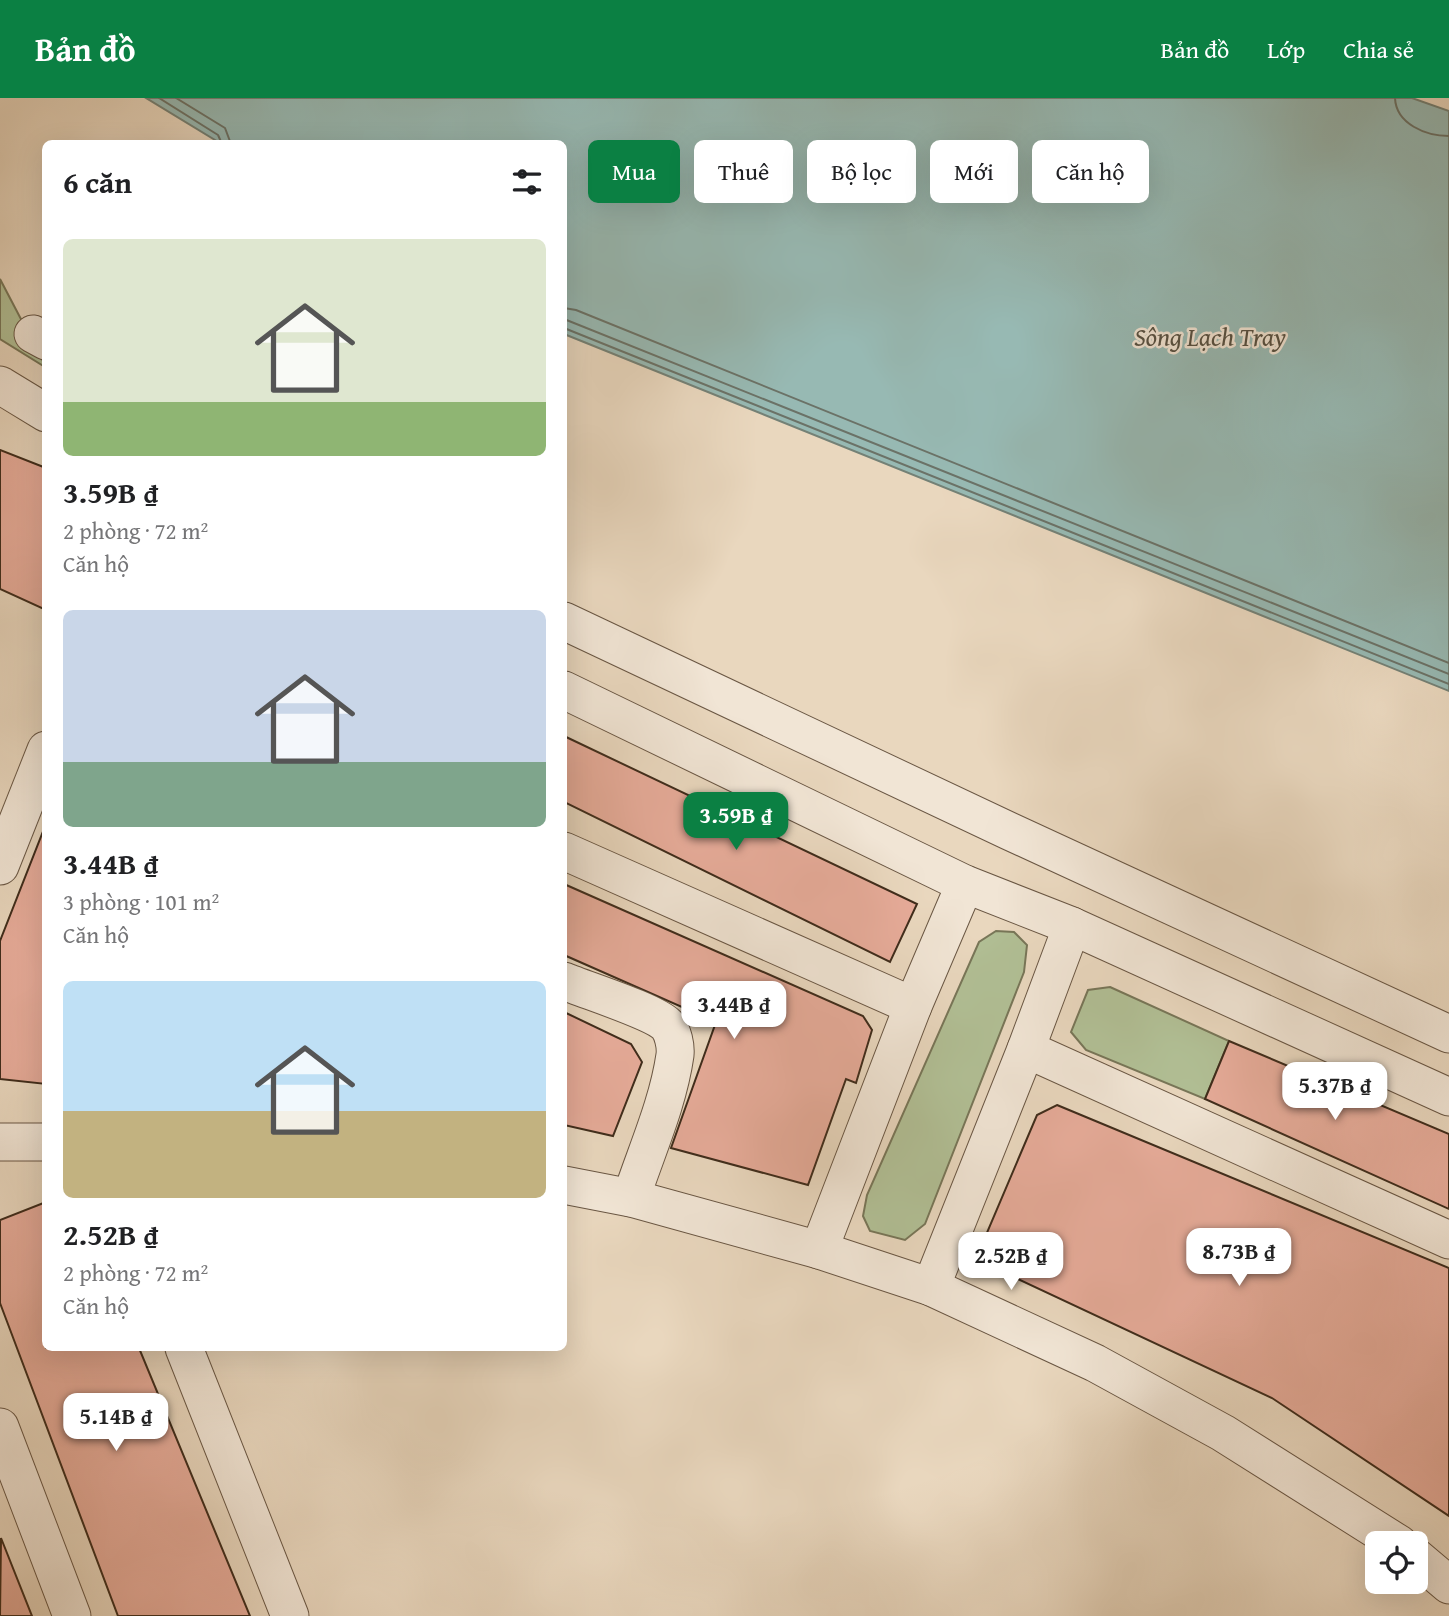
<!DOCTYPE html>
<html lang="vi">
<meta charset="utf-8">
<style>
:root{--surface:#fff;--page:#f6f6f6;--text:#202124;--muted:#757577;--accent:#0b8043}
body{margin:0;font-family:"Gentium Book Plus",serif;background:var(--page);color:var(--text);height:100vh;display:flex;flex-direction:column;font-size:26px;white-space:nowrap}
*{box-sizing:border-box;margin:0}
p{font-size:23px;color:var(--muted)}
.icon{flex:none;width:38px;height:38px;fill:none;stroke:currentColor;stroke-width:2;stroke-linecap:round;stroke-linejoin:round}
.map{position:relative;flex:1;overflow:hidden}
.sheet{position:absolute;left:42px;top:42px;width:525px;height:1211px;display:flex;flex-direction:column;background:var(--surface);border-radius:10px;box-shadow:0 7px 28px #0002}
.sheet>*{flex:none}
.banner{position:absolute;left:588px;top:42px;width:665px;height:63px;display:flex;gap:14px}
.controls{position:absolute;left:1365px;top:1433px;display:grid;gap:14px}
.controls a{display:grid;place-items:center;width:63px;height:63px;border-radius:10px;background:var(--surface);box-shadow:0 7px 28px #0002;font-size:35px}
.price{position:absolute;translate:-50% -60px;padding:0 16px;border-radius:14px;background:#fff;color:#222;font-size:23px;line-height:46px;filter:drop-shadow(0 2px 4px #0008)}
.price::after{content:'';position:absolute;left:50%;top:42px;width:21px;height:16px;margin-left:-10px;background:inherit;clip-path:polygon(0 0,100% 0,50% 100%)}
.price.selected{background:var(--accent);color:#fff}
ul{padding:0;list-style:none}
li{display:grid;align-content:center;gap:14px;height:371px;padding:0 21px}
li span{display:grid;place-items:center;height:217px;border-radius:10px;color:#555}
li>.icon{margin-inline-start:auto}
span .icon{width:126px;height:126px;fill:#fffc;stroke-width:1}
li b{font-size:30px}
h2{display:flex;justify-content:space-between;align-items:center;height:84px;padding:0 21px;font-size:30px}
.chip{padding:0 24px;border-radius:10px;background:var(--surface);box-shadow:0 7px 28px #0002;font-size:24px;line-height:63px}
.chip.selected{background:var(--accent);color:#fff}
header{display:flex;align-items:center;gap:42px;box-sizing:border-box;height:98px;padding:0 35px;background:var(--accent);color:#fff}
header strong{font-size:33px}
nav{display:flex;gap:38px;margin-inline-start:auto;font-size:24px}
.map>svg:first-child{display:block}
</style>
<header>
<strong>Bản đồ</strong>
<nav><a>Bản đồ</a><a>Lớp</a><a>Chia sẻ</a></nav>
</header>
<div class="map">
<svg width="1449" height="1518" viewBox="0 0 1449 1518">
<rect width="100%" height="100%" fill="#e9d7be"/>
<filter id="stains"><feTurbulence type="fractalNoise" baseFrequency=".00286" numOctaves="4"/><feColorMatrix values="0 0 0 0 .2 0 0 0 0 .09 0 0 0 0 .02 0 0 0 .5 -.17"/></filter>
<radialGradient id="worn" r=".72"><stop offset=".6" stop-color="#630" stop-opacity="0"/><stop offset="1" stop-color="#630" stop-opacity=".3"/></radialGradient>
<g fill="#b1bf95" stroke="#787658" stroke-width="2">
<polygon points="0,181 45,267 45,269 0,241"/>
<polygon points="996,833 1014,834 1027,847 1024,874 925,1126 905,1142 870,1133 863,1118 867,1097 979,844"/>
<polygon points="1110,889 1229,943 1205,1001 1086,952 1071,934 1088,892"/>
</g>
<polygon fill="#97b9b3" stroke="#748176" stroke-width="2" points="146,0 1412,0 1449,13 1449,593 564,236 564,46 220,45"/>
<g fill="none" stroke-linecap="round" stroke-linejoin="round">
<g stroke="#6b7267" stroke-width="2">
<polyline points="159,0 218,37 222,46"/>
<polyline points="176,0 225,30 231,46"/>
<path d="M1395,0c1,26 31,38 54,38"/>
<polyline points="564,210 576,212 1449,565"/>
<polyline points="564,221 1449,576"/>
<polyline points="564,230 1449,586"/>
</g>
</g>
<g fill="#e6ab99" stroke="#3f2c1b" stroke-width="2">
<polygon points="0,352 46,370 46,512 0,491"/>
<polygon points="564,638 917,806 890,864 564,704"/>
<polygon points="44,731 46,732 46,986 0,981 0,843"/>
<polygon points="564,786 863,918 872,932 856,985 846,981 808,1087 671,1050 716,924 564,857"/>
<polygon points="564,914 631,946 642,964 613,1038 564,1027"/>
<polygon points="1229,943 1449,1036 1449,1111 1205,1001"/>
<polygon points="1057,1007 1449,1170 1449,1418 1272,1300 990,1168 983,1144 1037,1017"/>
<polygon points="46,1104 46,1250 139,1250 250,1518 118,1518 0,1205 0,1122"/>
<polygon points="1,1440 32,1518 0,1518"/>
</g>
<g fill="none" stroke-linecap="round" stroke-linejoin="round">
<g stroke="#6a5744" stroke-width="39">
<g id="minor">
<polyline points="33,236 46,243"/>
<polyline points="0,287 46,315"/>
<polyline points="564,523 1009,733 1449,936"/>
<polyline points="564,592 965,786 1072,828 1449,999"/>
<polyline points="564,753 913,908"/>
<polyline points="0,768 46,652"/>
<path d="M564,883c21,9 89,30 103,44 6,7 9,21 8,30 -7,49 -29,97 -44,143"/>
<polyline points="1026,951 1449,1142"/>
<polyline points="0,1044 46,1044"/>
<polyline points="564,1087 631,1100 819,1152 931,1189 1095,1265 1223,1335 1399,1446"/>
<polyline points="819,1152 913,908 965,786"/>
<polyline points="931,1189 1026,951 1072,828"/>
<polyline points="184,1250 290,1518"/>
<polyline points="0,1329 72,1518"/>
<polyline points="1416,1459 1449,1487"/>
</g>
</g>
<use href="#minor" stroke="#f1e5d5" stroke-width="37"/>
</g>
<g text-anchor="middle" stroke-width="5" stroke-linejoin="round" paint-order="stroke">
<g font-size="26" font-style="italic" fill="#554f41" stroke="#f1e5d5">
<text x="1210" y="248">Sông Lạch Tray</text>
</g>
</g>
<rect width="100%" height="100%" filter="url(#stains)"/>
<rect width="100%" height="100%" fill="url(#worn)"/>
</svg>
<div class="controls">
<a><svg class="icon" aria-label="locate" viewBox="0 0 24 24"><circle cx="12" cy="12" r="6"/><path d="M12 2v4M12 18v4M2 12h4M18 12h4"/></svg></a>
</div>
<b class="price selected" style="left:736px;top:754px">3.59B ₫</b>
<b class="price" style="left:734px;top:943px">3.44B ₫</b>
<b class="price" style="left:1335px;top:1024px">5.37B ₫</b>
<b class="price" style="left:1239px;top:1190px">8.73B ₫</b>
<b class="price" style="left:1011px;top:1194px">2.52B ₫</b>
<b class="price" style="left:116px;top:1355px">5.14B ₫</b>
<div class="banner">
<a class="chip selected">Mua</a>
<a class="chip">Thuê</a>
<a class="chip">Bộ lọc</a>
<a class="chip">Mới</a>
<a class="chip">Căn hộ</a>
</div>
<section class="sheet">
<h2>6 căn<svg class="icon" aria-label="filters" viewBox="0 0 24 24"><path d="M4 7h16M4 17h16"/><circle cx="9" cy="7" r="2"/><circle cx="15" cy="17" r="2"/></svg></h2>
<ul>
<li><span style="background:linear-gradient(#dfe7d0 75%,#8fb573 0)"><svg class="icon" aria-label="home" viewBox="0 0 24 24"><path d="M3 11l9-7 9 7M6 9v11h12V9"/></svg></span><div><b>3.59B ₫</b><p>2 phòng · 72 m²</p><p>Căn hộ</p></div></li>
<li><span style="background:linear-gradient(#c9d6e8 70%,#7fa58c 0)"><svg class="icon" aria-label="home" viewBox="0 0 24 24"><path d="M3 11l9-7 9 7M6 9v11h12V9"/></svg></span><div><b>3.44B ₫</b><p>3 phòng · 101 m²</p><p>Căn hộ</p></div></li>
<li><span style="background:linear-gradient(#bfe0f5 60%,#c2b280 0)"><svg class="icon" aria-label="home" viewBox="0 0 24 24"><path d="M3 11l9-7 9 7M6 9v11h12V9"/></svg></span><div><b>2.52B ₫</b><p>2 phòng · 72 m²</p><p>Căn hộ</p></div></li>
</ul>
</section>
</div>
